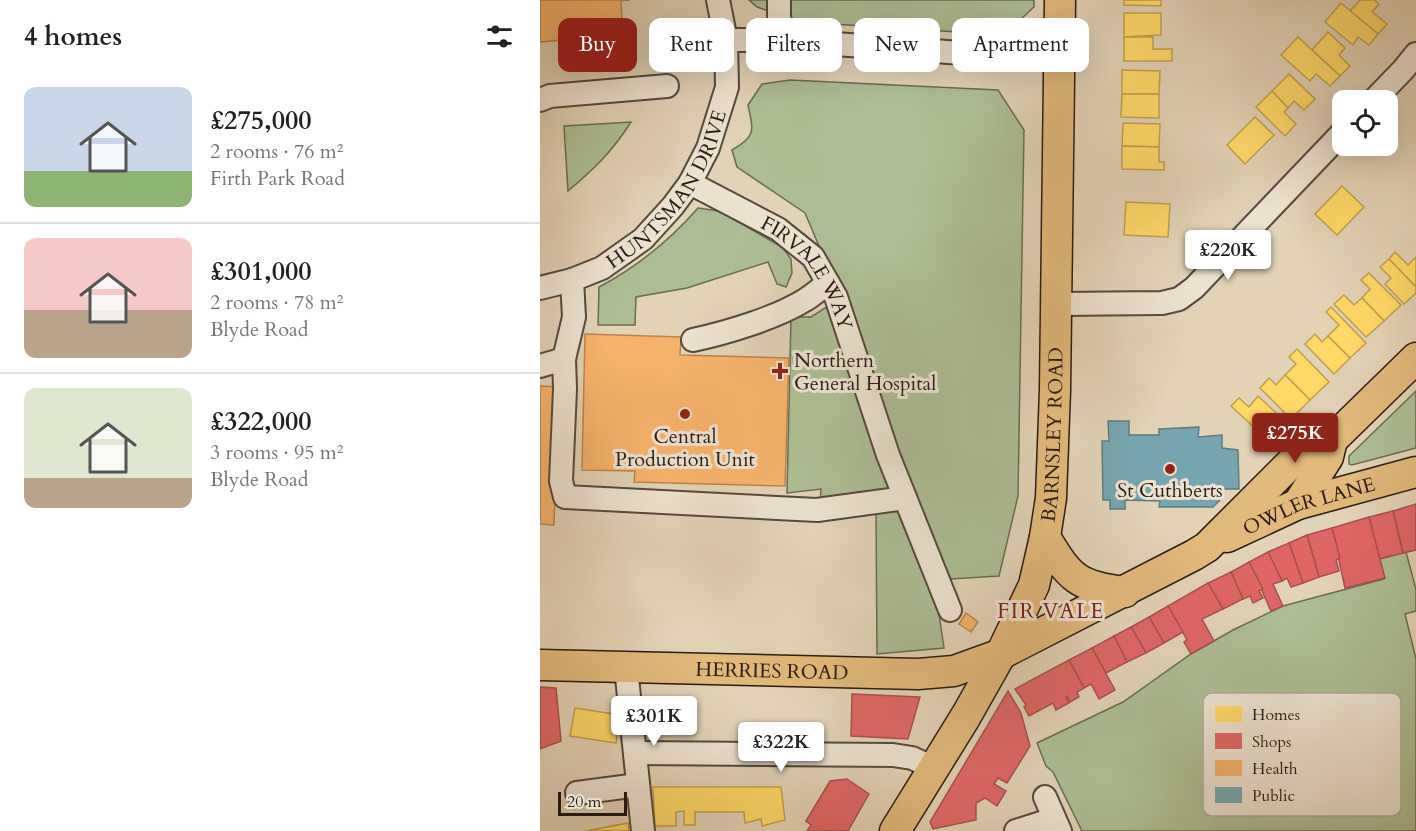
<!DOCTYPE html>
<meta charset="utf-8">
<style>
:root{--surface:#fff;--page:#f6f6f6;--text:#202124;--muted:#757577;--line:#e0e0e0;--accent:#8f2418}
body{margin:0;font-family:Cardo,serif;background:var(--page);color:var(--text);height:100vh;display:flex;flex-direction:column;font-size:22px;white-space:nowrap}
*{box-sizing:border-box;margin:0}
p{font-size:20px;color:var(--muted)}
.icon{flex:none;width:33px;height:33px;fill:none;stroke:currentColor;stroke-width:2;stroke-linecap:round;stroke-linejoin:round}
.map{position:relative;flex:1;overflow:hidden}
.drawer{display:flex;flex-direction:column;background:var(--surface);width:540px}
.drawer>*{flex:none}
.top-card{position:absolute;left:18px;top:18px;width:570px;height:54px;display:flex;gap:12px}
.tools{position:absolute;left:792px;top:90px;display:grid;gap:12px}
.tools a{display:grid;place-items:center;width:66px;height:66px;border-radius:12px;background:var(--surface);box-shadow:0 6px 24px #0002;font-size:30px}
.scale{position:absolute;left:18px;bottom:15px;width:69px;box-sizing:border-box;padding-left:6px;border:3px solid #281c13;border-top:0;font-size:16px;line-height:21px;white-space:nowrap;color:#281c13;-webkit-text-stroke:4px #ece2d0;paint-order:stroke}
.price{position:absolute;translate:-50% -51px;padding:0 14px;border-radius:6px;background:#fff;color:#222;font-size:20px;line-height:39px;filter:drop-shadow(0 2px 3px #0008)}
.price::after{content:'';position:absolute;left:50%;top:36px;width:18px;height:14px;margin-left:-9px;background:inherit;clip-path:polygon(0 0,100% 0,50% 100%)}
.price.on{background:var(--accent);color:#fff}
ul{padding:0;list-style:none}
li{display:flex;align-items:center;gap:18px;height:150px;padding:0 24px}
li+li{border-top:2px solid var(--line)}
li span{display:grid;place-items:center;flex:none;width:168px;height:120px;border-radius:12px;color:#555}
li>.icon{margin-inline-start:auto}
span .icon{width:72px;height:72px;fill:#fffc;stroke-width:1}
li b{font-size:26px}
h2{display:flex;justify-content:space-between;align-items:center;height:72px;padding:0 24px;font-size:26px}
.tag{padding:0 21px;border-radius:12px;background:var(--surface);box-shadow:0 6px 24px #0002;font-size:21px;line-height:54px}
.tag.on{background:var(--accent);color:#fff}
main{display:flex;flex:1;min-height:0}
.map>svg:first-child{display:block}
</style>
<main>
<section class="drawer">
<h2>4 homes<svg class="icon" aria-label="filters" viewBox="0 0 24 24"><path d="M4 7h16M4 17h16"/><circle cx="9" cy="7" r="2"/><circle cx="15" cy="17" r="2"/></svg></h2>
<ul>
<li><span style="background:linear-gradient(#c9d6e8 70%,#8fb573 0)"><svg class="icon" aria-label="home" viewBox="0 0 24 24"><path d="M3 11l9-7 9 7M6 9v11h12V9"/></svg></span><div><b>£275,000</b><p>2 rooms · 76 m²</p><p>Firth Park Road</p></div></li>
<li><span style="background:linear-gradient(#f6c9c9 60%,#b9a48a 0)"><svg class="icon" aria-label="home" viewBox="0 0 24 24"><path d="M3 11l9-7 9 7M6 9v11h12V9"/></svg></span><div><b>£301,000</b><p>2 rooms · 78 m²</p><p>Blyde Road</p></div></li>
<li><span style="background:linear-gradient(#dfe7d0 75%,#b9a48a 0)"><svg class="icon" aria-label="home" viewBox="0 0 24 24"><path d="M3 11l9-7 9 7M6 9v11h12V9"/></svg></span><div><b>£322,000</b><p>3 rooms · 95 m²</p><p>Blyde Road</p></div></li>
</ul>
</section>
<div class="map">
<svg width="876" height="831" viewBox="0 0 876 831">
<rect width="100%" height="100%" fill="#e2d2b6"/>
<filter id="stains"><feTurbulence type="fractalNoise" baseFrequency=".00333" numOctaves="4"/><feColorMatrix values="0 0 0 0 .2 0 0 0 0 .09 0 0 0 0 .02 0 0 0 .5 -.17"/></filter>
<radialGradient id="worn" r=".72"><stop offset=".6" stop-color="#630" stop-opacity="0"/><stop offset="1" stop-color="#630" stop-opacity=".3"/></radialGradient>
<g fill="#adbd93" stroke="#6a6c53" stroke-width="1.5">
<polygon points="209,0 494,0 494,7 464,35 261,22 217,7"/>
<path d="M250,80l208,10 26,40 -6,366 -19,80 -65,4 10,68 -67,6 -1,-141 -56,-4 1,-20 -34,4 4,-176h20l30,-19 -36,-85 -68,-46 -5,-17c25,-14 21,-20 16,-45l14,-21z"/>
<path d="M91,122c-19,30 -37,47 -63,69l-4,-65z"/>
<path d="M158,208l21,3 63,36 9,12 1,14 -6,14 -9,-3 -9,-22 -81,26 -51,9 -1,28h-37l1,-38c38,-20 71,-47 99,-79z"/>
<polygon points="876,391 876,448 812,465 809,464 809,456"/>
<polygon points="866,552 876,589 876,611 865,614 876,659 876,831 542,831 513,772 506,766 497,743 583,702 651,654 693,630 743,606 844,579 839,559"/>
</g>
<g fill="#ffd966" stroke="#bea04d" stroke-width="1.5">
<polygon points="584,0 621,0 621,6 584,5"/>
<polygon points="820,0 834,0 839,4 832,12 847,24 838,34 810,11"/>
<polygon points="801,3 838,34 829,45 818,37 813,45 785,22"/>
<polygon points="584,13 621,13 621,35 584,37"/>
<polygon points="788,32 805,48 799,55 810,66 800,76 772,50"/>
<polygon points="584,37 613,37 613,49 632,49 632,61 584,61"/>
<polygon points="758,37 800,76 790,86 776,74 770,81 741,55"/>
<polygon points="582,70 620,71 619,94 582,94"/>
<polygon points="749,74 775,99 764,110 754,101 748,108 732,91"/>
<polygon points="732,91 748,108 744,112 756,124 745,136 716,107"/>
<polygon points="582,94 619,94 619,118 581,117"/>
<polygon points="715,117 734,135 705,164 687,145"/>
<polygon points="583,123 620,124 619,147 582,146"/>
<polygon points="582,146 619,147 619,162 624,162 624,170 582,169"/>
<polygon points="802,186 824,207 797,235 775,214"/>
<polygon points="586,202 630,204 628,237 584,235"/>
<polygon points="855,252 868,265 876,257 876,287 849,259"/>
<polygon points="849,259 876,287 876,293 864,304 845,284 851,278 840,267"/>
<polygon points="829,273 861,305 844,321 822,298 830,289 821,280"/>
<polygon points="804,295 814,305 822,298 844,321 826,337 794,304"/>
<polygon points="791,307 826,343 810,358 788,336 799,325 786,312"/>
<polygon points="775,334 782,342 788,336 810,358 794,374 765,344"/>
<polygon points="757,349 789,382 770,400 745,375 756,364 749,357"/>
<polygon points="745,375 770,400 751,419 720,388 729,378 736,385"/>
<polygon points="718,396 748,424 731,443 691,406 699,398 709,407"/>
<polygon points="35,708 80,715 76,743 30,736"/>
<polygon points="113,787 241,787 245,820 222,826 221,819 205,823 204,812 155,812 155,825 144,825 144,811 136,812 136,826 115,826"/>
<polygon points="88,823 89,831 46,831"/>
</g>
<g fill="#e06666" stroke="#a9504d" stroke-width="1.5">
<polygon points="876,504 876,550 863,553 853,511"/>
<polygon points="853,511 863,553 839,559 829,517"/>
<polygon points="829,517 845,578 805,588 792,528"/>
<polygon points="792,528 800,558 796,560 799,571 779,577 767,535"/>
<polygon points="767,535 779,577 763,583 749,543"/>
<polygon points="749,543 763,583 751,587 747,578 742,581 728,552"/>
<polygon points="728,552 742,581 733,584 743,606 731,611 709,562"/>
<polygon points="709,562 723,589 719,591 723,598 713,603 710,596 703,599 691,572"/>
<polygon points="691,572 703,599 683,609 668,583"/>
<polygon points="668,583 683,609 662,619 674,641 651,654 644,642 647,640 628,606"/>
<polygon points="628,606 643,632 624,643 609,617"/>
<polygon points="609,617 624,643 606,653 591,627"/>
<polygon points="591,627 606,653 587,662 574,636"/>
<polygon points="574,636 587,662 566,673 552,648"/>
<polygon points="552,648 575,690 559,699 551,684 544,688 529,660"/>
<polygon points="529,660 544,688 537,692 539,697 530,702 527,696 526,697 529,703 516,710 513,703 489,716 484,707 486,705 475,689"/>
<polygon points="0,687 16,688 21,741 0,749"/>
<polygon points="468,691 481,713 490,746 467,783 458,778 454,784 466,791 457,806 445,798 436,803 436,820 393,829 390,822"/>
<polygon points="312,694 380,697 368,739 311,736"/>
<polygon points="307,779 329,794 308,831 267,831 271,825 266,821 290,781"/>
</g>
<g fill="#f6b26b" stroke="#b88551" stroke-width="1.5">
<polygon points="0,0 90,0 81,1 82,20 61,34 45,38 0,42"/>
<polygon points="45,334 141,337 140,355 249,358 245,486 94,482 95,471 42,470"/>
<polygon points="0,386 19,387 14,525 0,524"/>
<polygon points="426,613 438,622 431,632 419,624"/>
</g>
<polygon fill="#76a5af" stroke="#5f7c80" stroke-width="1.5" points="568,421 589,421 589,435 619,435 619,429 659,427 658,437 682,435 682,448 698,450 699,489 680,489 680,500 673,507 619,507 620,501 585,500 585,509 570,509 570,500 563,500 562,441 569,441"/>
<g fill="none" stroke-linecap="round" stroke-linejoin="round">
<g stroke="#564a3c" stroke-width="26">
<g id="minor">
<polyline points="178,0 186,40 239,40 520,60"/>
<polyline points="239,0 239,17 245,41"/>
<polyline points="0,100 10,96 127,86"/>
<polyline points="834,100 863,70 876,54"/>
<path id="s1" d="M150,183l88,46 35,28 23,40 52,158 62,155"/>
<polyline points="32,280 34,317 24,359 25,389 21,481 25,497 277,510 365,498"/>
<path id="s2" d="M0,288l32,-8 30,-12 41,-29 30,-33 17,-23 18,-35 19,-61 -1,-47"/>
<polyline points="518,304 622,303 639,299 654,288 802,133"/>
<path d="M153,340c33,-7 83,-22 112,-40 8,-5 15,-11 23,-17"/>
<polyline points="0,366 24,359"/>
<polyline points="86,668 103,831"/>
<polyline points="95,753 353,755 372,758 394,768"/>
<polyline points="37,793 98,785"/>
<polyline points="505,797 520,831"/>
<polyline points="476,831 514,819"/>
</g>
</g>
<g stroke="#281c13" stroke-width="33">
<g id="major">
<polyline points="758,504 788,457 792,440"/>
<path d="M505,537c24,40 32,50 80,55"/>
<path id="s3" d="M687,537l71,-33 118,-32"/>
<path id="s4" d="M0,665l378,9 36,-3 47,-17 193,-99 13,-8 103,-103 22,-4 84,-82"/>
<path id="s5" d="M355,831l71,-115 35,-62 33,-69 11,-48 6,-39 4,-108 5,-390"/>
</g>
</g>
<use href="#minor" stroke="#ece2d0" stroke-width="22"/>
<use href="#major" stroke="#e1b97b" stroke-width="30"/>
</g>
<g fill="#8f2418" stroke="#ece2d0" stroke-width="2">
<path d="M237 362h6v6h6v6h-6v6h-6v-6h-6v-6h6z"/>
<circle cx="145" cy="414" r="6"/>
<circle cx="630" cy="469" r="6"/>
</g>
<g text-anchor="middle" stroke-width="6" stroke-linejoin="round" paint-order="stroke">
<g font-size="20" fill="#281c13" stroke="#ece2d0">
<text dy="7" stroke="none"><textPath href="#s2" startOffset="170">HUNTSMAN DRIVE</textPath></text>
<text dy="7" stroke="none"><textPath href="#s1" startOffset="153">FIRVALE WAY</textPath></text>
<text dy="7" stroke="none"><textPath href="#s5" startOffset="435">BARNSLEY ROAD</textPath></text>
<text dy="7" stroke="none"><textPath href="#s3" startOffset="88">OWLER LANE</textPath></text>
<text dy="7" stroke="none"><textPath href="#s4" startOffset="232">HERRIES ROAD</textPath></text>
</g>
<g font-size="20" fill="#281c13" stroke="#ece2d0">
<text x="254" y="367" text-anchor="start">Northern<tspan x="254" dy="23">General Hospital</tspan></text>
<text x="145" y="443">Central<tspan x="145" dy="23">Production Unit</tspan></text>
<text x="630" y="497">St Cuthberts</text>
</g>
<g font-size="21" letter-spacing="1.5" fill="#7a1f14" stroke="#ece2d0">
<text x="511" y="618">FIR VALE</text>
</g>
</g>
<rect x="663" y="693" width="198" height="123" rx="9" fill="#ece2d0" stroke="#b1a797" stroke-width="1.5"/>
<rect x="675" y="706" width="27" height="16" fill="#ffd966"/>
<rect x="675" y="733" width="27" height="16" fill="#e06666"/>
<rect x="675" y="760" width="27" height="16" fill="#f6b26b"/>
<rect x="675" y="787" width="27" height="16" fill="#76a5af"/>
<g font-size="16" fill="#281c13">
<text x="712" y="720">Homes</text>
<text x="712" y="747">Shops</text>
<text x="712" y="774">Health</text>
<text x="712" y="801">Public</text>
</g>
<rect width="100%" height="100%" filter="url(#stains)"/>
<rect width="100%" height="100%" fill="url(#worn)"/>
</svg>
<div class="tools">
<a><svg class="icon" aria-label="locate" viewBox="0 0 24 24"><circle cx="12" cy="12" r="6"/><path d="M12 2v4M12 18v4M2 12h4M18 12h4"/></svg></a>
</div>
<div class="scale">20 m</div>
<b class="price" style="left:688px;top:281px">£220K</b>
<b class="price on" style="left:755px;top:464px">£275K</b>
<b class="price" style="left:114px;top:747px">£301K</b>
<b class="price" style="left:241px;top:773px">£322K</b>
<div class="top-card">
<a class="tag on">Buy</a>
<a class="tag">Rent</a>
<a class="tag">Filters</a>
<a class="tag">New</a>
<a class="tag">Apartment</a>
</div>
</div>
</main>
